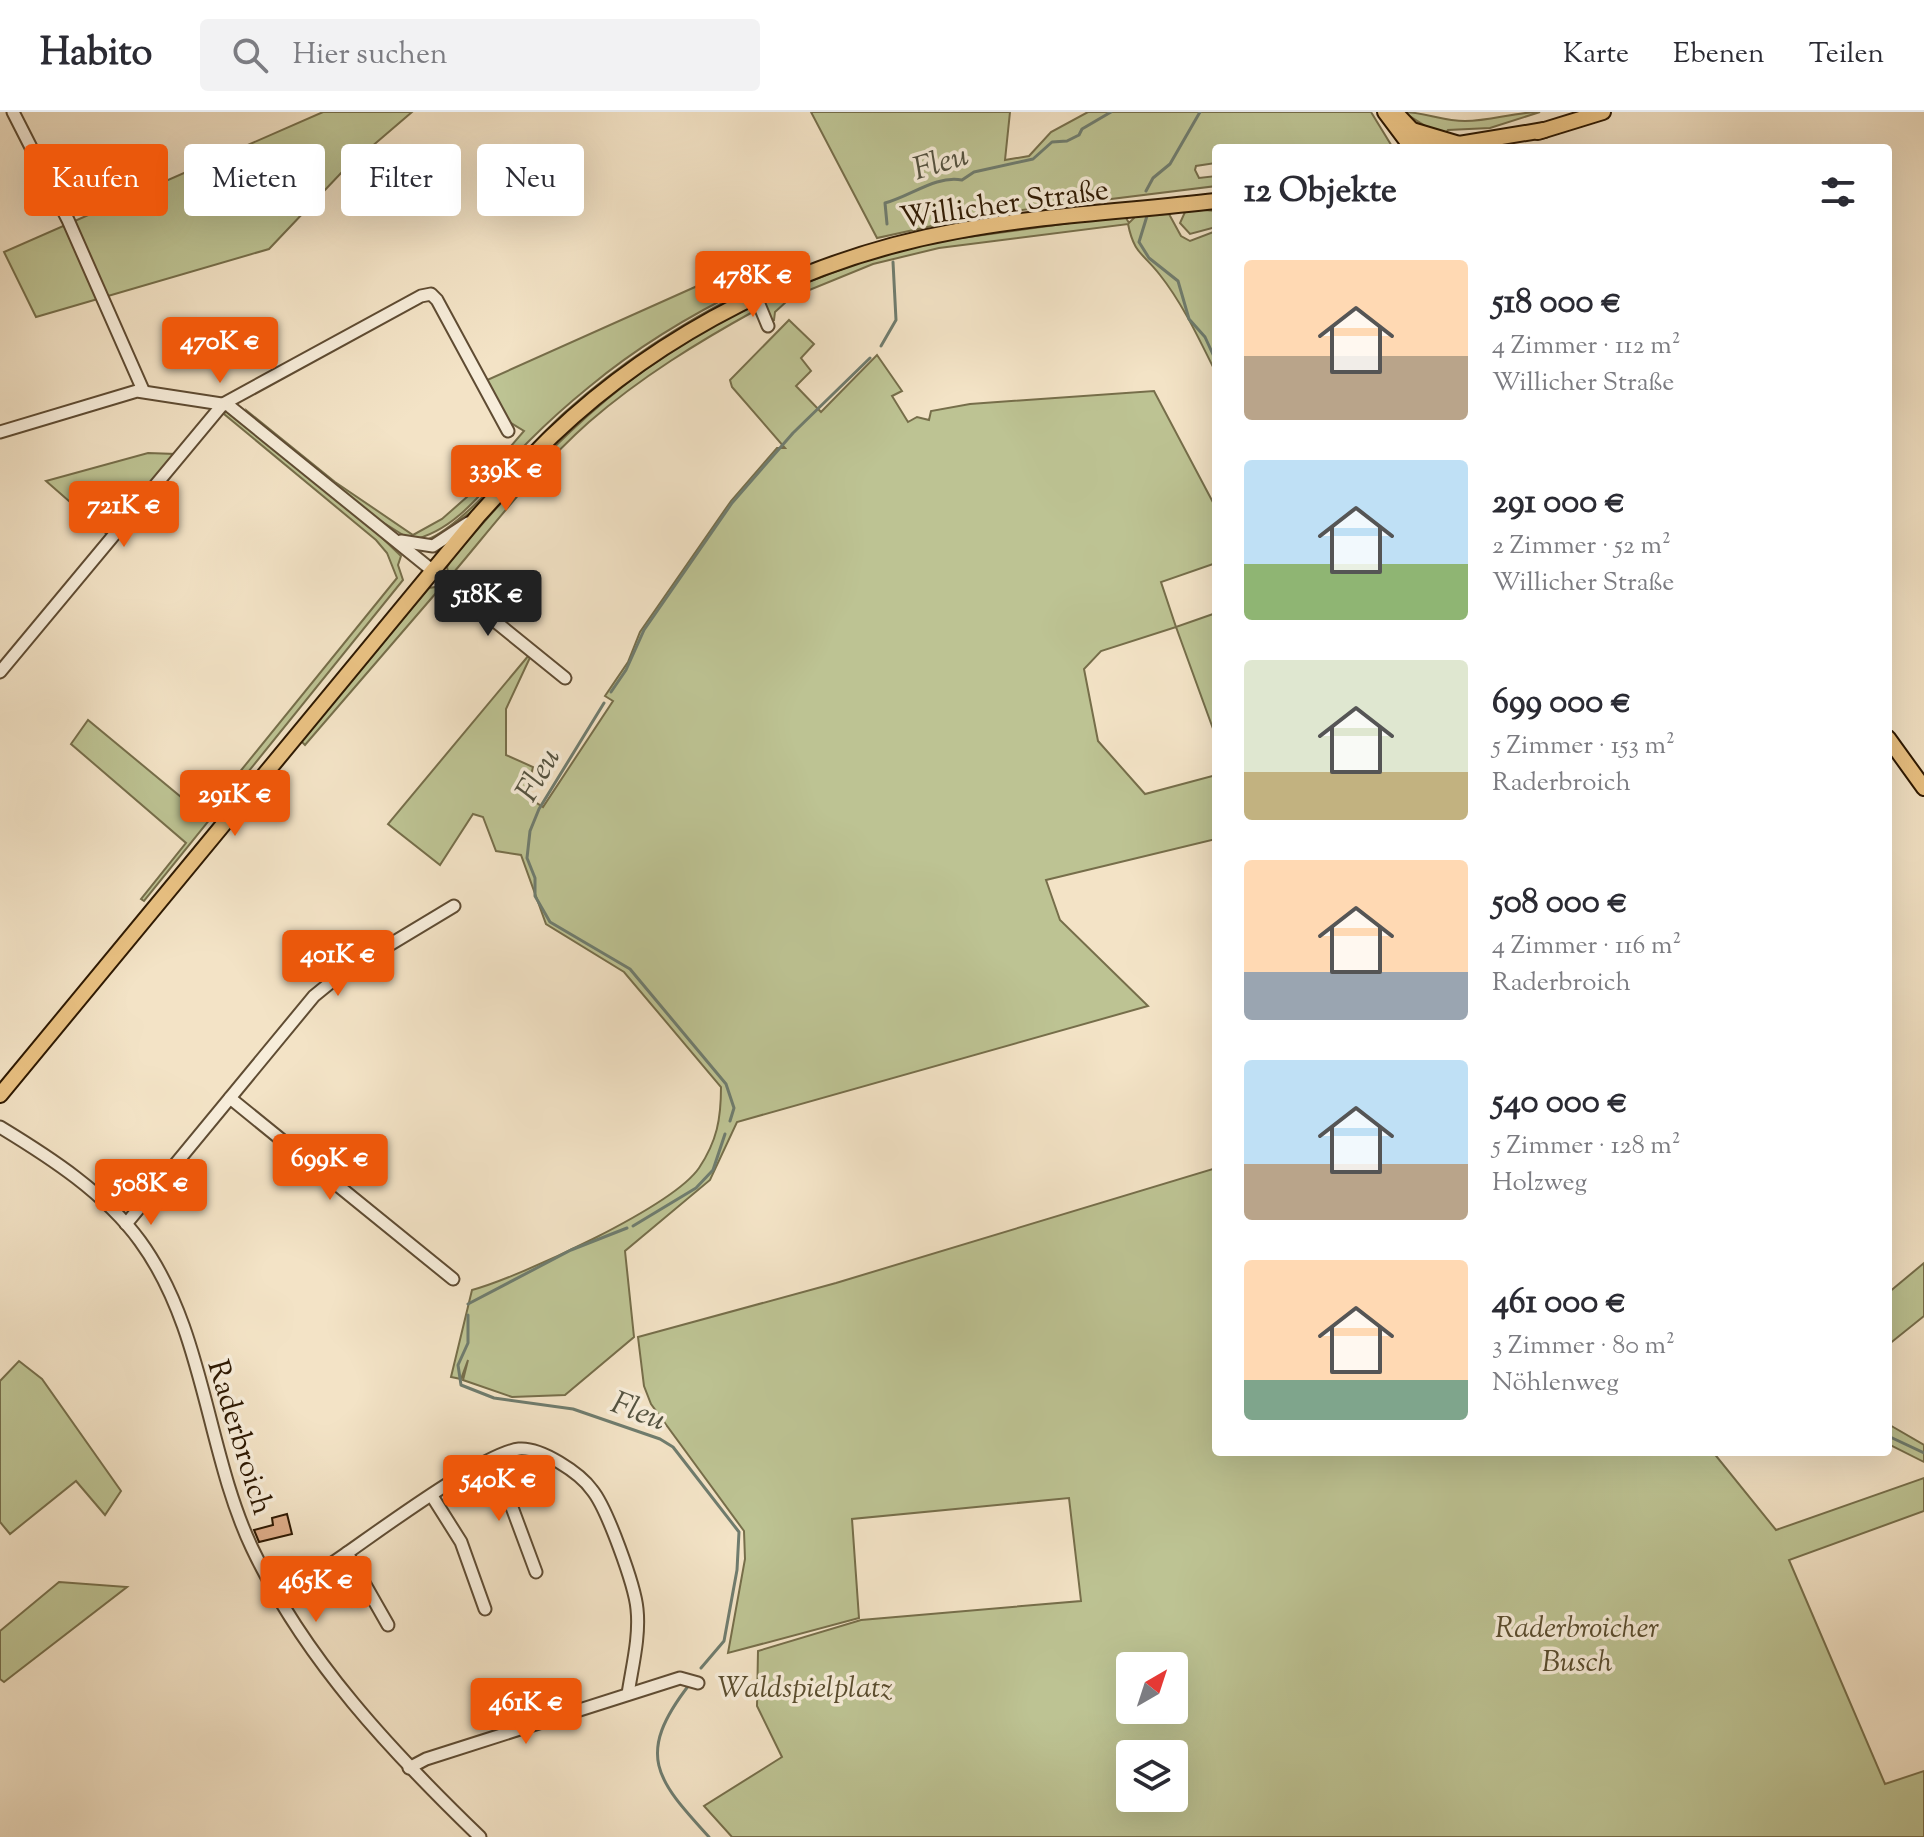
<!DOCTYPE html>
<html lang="de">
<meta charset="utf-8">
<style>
:root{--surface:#fff;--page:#f2f2f3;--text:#2b2b33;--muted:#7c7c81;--line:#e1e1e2;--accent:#ea580c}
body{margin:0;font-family:"Sorts Mill Goudy",serif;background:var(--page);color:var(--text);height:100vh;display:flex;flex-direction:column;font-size:30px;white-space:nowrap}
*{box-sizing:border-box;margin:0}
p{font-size:26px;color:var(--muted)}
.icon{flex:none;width:44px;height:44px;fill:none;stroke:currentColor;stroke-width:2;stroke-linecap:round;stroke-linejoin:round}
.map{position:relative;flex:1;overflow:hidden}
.side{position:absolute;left:1212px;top:32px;width:680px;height:1312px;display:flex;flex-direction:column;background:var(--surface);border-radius:8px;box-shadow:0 8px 32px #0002}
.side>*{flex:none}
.hud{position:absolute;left:24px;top:32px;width:760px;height:72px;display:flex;gap:16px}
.needle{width:52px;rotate:39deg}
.fabs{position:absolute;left:1116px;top:1540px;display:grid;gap:16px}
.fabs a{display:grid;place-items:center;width:72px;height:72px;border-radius:8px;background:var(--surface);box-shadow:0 8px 32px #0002;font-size:40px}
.price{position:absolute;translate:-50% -68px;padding:0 18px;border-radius:8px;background:var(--accent);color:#fff;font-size:26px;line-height:52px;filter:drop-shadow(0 2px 4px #0008)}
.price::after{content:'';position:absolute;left:50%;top:48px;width:24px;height:18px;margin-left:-12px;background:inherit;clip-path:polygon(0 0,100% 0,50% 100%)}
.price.selected{background:#222;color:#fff}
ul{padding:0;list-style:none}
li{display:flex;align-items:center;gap:24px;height:200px;padding:0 32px}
li span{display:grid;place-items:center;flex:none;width:224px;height:160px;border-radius:8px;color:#555}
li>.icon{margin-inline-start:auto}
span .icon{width:96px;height:96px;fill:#fffc;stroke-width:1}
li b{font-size:34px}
h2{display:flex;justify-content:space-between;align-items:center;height:96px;padding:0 32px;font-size:34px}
.chip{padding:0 28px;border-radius:8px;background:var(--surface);box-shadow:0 8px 32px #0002;font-size:28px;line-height:72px}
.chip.selected{background:var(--accent);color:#fff}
header{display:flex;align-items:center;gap:48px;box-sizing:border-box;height:112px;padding:0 40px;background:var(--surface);border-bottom:2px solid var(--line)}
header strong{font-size:38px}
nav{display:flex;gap:44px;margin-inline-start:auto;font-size:28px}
.search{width:560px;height:72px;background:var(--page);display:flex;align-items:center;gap:20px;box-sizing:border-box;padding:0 28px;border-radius:8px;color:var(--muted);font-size:30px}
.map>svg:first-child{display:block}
</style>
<header>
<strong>Habito</strong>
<div class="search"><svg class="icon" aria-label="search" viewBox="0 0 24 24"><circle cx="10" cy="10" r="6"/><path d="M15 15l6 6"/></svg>Hier suchen</div>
<nav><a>Karte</a><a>Ebenen</a><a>Teilen</a></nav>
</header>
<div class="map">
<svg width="1924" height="1725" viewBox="0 0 1924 1725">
<rect width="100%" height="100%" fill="#f3e3c6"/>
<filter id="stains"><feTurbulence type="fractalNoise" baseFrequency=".0025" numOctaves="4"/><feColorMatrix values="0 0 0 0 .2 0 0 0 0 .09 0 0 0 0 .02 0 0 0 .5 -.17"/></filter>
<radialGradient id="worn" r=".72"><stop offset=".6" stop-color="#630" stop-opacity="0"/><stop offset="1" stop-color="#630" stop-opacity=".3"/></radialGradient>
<g fill="#bdc393" stroke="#766e4a" stroke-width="2" fill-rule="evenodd">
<polygon points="323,0 412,0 342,60 269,137 36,205 4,140"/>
<polygon points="811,0 1010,0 1005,48 1029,44 1051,20 1088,0 1371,0 1393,36 1216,36 1216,51 1196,54 1195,58 1199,66 1216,64 1216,74 982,103 877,126"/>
<path d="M1403,0c21,0 40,9 62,9 26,0 49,-9 75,-9l-50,16 -42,2 -5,7z"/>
<polygon points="1192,97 1216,99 1216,115 1190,122 1180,111 1185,100"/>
<path d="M1169,102l12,22 9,5 26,-10v142c-16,-32 -33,-69 -56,-98 -17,-22 -26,-21 -32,-51l-189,24 -66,16 -66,27h-9l-23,21 -1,8h-4l-7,-18 2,-4 112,-42 62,-15 167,-23h20l3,5 7,-7z"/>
<path d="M742,154l6,21c-56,27 -111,60 -159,100 -21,17 -41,35 -59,53 -35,34 -69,91 -119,100l-35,-22 -128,-104 -1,-3 88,71 78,53 29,-16 26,-23 56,-65 -18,-11 -21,-39z"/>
<path d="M746,179l-209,151 -66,70 -39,30 -6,-2c38,-13 103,-96 138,-127 55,-49 117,-90 182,-122z"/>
<path d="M753,194l5,3c-60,33 -117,68 -169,113 -52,46 -95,103 -140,156l-2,-11 4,-7c91,-106 173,-194 302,-254z"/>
<path d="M789,208l25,24 -13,14 10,13 -15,15 25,26 56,-57 25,36 -10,5 16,26 9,-5 12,3 2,-9 39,-7 184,-13 62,117v55l-55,19 15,45 40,-14v124l-40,-110 -75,24 -17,18 14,72 47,53 71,-19v64l-170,41 14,40 88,86 -411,116 -27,58 -85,71 9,86 -69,58 -53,2 -49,-17 5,-20 -7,19 -10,-2 21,-87c48,-13 200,-83 227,-122 18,-27 22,-49 22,-81l-97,-115 -78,-48 -25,-69 -25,-4 -13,-34 -10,-3 -33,51 -52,-41 146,-175 -28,60v46l27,12 -7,29 17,11 70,-106 -8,-5 23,-34 12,-30 91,-131 46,-53h8l-53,-61 -2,-7z"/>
<polygon points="226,299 374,418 401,444 398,453 403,468 144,789 141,787 186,731 71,632 88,608 204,704 397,466 387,441 376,428 224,302"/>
<polygon points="148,341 175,342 109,424 46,369"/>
<polygon points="442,474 305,633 300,628 429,476"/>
<path d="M1216,1056v284h497l63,78 148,-52v33l-135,49 96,224 39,-13v66h-1192l-28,-31 78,-49 -25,-51 1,-55 103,-31 220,-19 -12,-103 -217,21 7,99 -131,35 17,-94 -1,-28 -93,-127 -7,-18 -6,-49 198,-54zM1174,1554v44h-44v-44zM1174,1642v44h-44v-44z"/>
<polygon points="1924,1151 1924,1204 1888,1233 1888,1181"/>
<polygon points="19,1249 42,1267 121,1379 105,1403 76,1369 10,1422 0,1410 0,1269"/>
<polygon points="1888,1312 1924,1333 1924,1350 1888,1332"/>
<polygon points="59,1470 127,1475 4,1570 0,1567 0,1519"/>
</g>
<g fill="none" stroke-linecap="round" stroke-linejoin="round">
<g stroke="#6f7c6e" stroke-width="3">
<polyline points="1146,79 1153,66 1170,52 1200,0"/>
<polyline points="1147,104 1139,130 1149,146 1178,169 1189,207 1205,225 1216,249"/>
<path d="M887,112l-2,-21c26,-7 51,-28 77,-23l12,-8 59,-13 19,-17 15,-1 12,-6 3,-6 29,-17"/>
<polyline points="881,234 896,208 893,150"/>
<polyline points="611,580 626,558 644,518 732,391 793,321 870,246"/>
<polyline points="604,591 539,697 530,719 527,746 535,766 535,784 550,810 630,857 726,972 734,996 730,1009"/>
<polyline points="633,1114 696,1076 713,1058 725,1022"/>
<polyline points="468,1192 571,1138 627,1116"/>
<polyline points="468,1203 468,1231 458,1253 461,1273 494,1286 573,1297 660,1327 673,1335 739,1420 737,1458 724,1529 701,1556"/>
<polyline points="1888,1324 1924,1341"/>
<path d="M689,1573c-54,70 -33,94 20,152"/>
</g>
</g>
<polygon fill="#dead89" stroke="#2e1902" stroke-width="2" points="287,1402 292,1422 259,1430 254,1418 273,1413 272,1406"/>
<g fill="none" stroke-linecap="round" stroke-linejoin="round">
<g stroke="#5f4c33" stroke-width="15">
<g id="minor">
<polyline points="13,0 68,108 143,278"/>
<polyline points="756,185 768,214"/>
<polyline points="0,320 137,279 228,293 565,566"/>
<polyline points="401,429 433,434 468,411"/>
<polyline points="0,560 223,292 421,184 431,182 437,188 508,319"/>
<polyline points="230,986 453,1167"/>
<path d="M0,1015c51,31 105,66 140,114 65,89 66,210 112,307 53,112 140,204 228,289"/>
<polyline points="126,1112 314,884 341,862 454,794"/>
<polyline points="489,1350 507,1382 536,1460"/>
<polyline points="432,1384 461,1430 485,1497"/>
<path d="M347,1441c33,-23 137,-100 172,-104 22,-2 61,24 73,41 15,18 43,96 45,119 3,28 -5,58 -9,85"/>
<polyline points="279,1488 347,1441 388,1513"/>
<polyline points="409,1656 426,1647 680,1566 698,1571"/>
</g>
</g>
<g stroke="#2e1902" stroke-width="18">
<g id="major">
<polyline points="1385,0 1412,36"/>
<polyline points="1395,0 1429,36"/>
<polyline points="1412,18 1459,32 1544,18"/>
<polyline points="1538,20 1603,0"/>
<polyline points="1888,626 1924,676"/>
<path d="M0,983l478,-579c24,-26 48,-55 74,-80 110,-105 255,-178 405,-205 85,-16 173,-20 259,-30"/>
</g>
</g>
<use href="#minor" stroke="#f7edda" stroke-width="11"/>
<use href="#major" stroke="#eac283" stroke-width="14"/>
</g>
<g text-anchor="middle" stroke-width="7" stroke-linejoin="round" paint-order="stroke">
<g font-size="30" fill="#2e1902" stroke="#f7edda">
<text transform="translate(1004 91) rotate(-8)" y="10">Willicher Straße</text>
<text transform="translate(241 1325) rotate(73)" y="10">Raderbroich</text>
</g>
<g font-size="30" font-style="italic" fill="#594c2e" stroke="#f7edda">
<text x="1577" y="1525">Raderbroicher<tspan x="1577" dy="34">Busch</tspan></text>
<text x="805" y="1585">Waldspielplatz</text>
</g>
<g font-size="32" font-style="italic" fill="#545341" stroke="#f7edda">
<text transform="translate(940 49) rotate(-17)" y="11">Fleu</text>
<text transform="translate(537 662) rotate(-60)" y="11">Fleu</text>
<text transform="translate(639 1298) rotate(21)" y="11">Fleu</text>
</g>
</g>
<rect width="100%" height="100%" filter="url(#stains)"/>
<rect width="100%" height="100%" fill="url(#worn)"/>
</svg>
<div class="fabs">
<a><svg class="needle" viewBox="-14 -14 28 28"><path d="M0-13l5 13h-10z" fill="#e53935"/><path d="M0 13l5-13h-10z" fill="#7c7c81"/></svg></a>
<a><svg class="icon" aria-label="layers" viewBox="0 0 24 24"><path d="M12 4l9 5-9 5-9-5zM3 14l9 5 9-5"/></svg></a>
</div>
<b class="price" style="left:753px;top:207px">478K €</b>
<b class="price" style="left:220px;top:273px">470K €</b>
<b class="price" style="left:506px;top:401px">339K €</b>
<b class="price" style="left:124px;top:437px">721K €</b>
<b class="price selected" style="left:488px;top:526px">518K €</b>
<b class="price" style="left:235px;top:726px">291K €</b>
<b class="price" style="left:338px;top:886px">401K €</b>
<b class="price" style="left:330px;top:1090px">699K €</b>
<b class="price" style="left:151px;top:1115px">508K €</b>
<b class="price" style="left:499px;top:1411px">540K €</b>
<b class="price" style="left:316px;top:1512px">465K €</b>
<b class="price" style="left:526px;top:1634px">461K €</b>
<div class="hud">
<a class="chip selected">Kaufen</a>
<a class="chip">Mieten</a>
<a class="chip">Filter</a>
<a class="chip">Neu</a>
</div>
<section class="side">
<h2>12 Objekte<svg class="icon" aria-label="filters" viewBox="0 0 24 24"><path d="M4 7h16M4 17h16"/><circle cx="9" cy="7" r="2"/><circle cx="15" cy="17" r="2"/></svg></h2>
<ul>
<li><span style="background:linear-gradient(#ffd9b3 60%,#b9a48a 0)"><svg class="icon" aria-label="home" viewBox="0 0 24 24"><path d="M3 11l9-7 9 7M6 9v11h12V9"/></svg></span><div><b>518 000 €</b><p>4 Zimmer · 112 m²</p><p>Willicher Straße</p></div></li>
<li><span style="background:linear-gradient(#bfe0f5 65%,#8fb573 0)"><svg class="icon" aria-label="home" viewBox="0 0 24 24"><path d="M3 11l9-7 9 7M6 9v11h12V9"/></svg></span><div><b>291 000 €</b><p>2 Zimmer · 52 m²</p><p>Willicher Straße</p></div></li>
<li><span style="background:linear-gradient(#dfe7d0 70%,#c2b280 0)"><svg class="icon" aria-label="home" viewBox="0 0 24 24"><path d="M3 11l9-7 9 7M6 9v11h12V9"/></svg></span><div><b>699 000 €</b><p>5 Zimmer · 153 m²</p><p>Raderbroich</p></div></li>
<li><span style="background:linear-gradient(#ffd9b3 70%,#9aa5b1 0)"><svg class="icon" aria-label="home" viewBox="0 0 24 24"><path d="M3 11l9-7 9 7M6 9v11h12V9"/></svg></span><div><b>508 000 €</b><p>4 Zimmer · 116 m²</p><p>Raderbroich</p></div></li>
<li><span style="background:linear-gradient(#bfe0f5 65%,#b9a48a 0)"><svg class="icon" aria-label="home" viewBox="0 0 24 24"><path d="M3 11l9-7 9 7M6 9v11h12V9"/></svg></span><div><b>540 000 €</b><p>5 Zimmer · 128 m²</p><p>Holzweg</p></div></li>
<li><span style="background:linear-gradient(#ffd9b3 75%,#7fa58c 0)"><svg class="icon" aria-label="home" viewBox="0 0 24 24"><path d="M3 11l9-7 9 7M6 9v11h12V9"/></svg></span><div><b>461 000 €</b><p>3 Zimmer · 80 m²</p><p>Nöhlenweg</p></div></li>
</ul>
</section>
</div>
